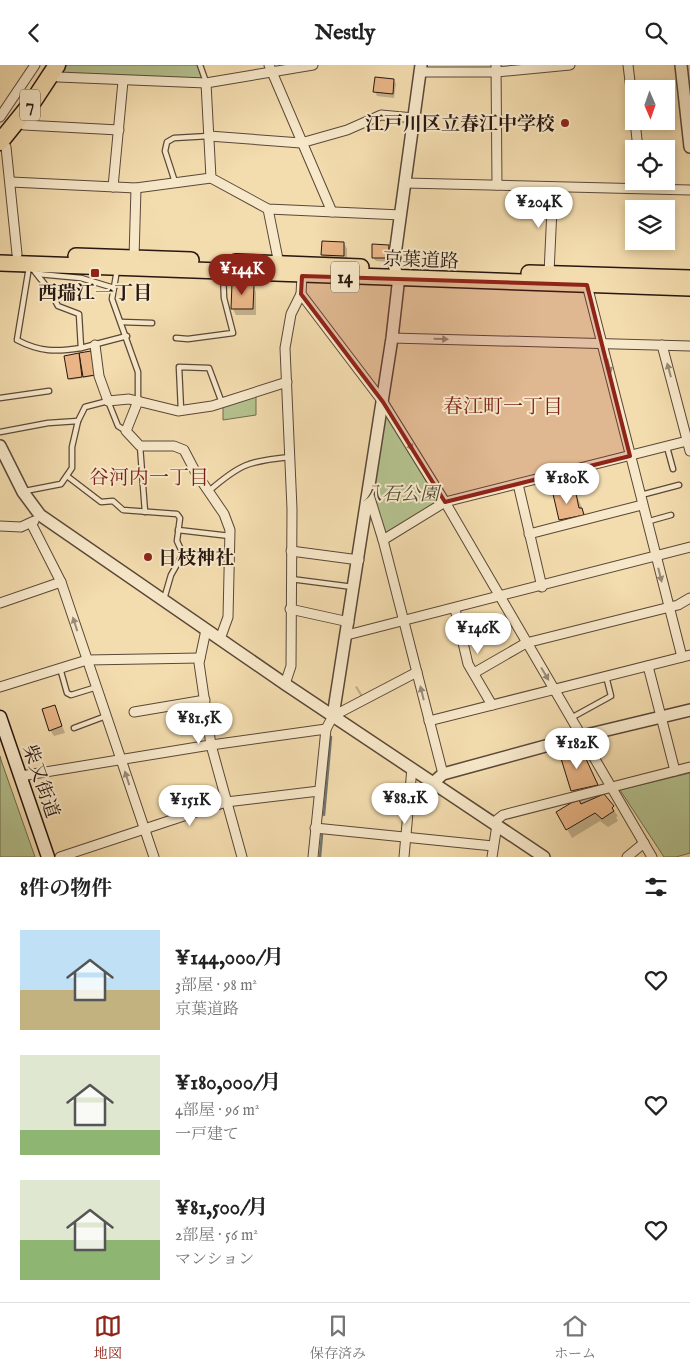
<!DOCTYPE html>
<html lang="ja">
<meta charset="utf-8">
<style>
:root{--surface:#fff;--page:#f2f2f2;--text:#222;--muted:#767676;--line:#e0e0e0;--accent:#8f2418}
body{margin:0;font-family:"IM FELL English","Noto Serif JP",serif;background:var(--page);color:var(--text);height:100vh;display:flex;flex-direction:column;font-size:19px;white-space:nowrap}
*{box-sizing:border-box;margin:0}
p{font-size:16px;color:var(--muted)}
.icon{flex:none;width:28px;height:28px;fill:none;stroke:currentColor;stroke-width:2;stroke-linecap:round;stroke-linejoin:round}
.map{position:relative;height:792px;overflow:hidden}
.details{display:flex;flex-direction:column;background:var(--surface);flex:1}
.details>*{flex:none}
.needle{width:32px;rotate:178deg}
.tools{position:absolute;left:625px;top:15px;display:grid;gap:10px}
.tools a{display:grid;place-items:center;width:50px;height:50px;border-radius:0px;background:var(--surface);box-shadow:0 2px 8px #0003;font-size:25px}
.price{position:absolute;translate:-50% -42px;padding:0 11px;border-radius:18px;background:#fff;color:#222;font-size:16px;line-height:32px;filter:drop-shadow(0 1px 2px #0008)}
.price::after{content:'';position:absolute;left:50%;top:30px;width:15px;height:11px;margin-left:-8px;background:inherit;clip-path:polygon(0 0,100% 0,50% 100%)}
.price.current{background:var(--accent);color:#fff}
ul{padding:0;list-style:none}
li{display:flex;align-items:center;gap:15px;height:125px;padding:0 20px}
li span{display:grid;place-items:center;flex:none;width:140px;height:100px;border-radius:0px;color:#555}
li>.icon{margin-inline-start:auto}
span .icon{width:60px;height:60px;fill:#fffc;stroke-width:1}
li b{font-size:21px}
h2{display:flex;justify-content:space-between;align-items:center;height:60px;padding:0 20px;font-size:21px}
header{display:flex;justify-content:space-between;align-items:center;height:65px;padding:0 20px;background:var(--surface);font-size:22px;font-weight:700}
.tab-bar{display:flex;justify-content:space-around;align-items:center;height:70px;border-top:1px solid var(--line);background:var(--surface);font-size:14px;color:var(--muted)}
.tab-bar a{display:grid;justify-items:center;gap:2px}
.tab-bar .current{color:var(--accent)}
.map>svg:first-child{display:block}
</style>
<header><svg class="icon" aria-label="back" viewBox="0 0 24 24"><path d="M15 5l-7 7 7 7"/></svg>Nestly<svg class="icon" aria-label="search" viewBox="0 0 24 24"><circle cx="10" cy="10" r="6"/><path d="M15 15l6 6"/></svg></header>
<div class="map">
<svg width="690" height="792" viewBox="0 0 690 792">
<rect width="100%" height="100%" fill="#f3dcae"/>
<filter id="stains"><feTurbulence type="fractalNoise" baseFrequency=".004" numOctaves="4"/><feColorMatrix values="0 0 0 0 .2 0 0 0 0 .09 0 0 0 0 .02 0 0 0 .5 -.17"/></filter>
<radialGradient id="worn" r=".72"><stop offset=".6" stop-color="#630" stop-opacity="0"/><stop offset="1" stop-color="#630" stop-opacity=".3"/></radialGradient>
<g fill="#b4c28f" stroke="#6e6c50">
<polygon points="67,0 198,0 204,16 60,11"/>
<polygon points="256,329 256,350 223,355 223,340"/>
<polygon points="385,352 389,352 438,437 386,469 372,431"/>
<polygon points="0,691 1,695 35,792 0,792"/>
<polygon points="690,708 690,788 676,792 664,792 620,725"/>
</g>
<g fill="#0003">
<polygon points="394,15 396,19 394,33 377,31 375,27"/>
<polygon points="344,178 347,184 347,197 326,196 322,189"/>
<polygon points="388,181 390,185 390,197 376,196 373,192"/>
<polygon points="253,221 256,227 256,250 236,250 233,244"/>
<polygon points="90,288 95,311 70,315 66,292"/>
<polygon points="575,426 585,450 563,461 560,455"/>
<polygon points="357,621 363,631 361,632 355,622"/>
<polygon points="54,641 65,668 54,671 50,665"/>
<polygon points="581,684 603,731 618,751 616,752 618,756 608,762 600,756 572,773 558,748 579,737 573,726 570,714"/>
</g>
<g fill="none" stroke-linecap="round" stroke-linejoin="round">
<g stroke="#707873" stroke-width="2.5">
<polyline points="324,750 331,672"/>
<polyline points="320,792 322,770"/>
</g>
</g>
<g fill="#e9b586" stroke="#271710">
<polygon points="375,12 394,14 393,29 373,27"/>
<polygon points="322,176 344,177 344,191 321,190"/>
<polygon points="372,179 389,180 388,193 372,193"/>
<polygon points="232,218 254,220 253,244 231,244"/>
<polygon points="91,286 95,310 83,312 79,288"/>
<polygon points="79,288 82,312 68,314 64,291"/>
<polygon points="575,424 579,443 582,443 584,450 559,455 553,429"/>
<polygon points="55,640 62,661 49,666 42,644"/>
<polygon points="581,683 598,720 571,726 559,687"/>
<polygon points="604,729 614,741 612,743 614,746 602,754 595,748 566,765 556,747 571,738 579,735 581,739"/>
</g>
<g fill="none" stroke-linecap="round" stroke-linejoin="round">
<g stroke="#5a4838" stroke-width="7">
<g id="service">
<polyline points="200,0 206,17"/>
<polyline points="175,117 165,86 167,77 174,73 209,71"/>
<path d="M29,202l-12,73c23,12 39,12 64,8"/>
<polyline points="32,203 50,226 58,241 79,249 81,283 127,271"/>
<polyline points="117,205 112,234 138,307 138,336"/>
<polyline points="38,209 81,213 114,223"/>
<polyline points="121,257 152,258"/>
<polyline points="176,273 188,274 233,268 224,233 223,208"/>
<polyline points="0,333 49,326"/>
<polyline points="181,345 179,302 209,303 222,338"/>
<polyline points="0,367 48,358 78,356"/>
<polyline points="140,381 145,447"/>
<polyline points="667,382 673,404"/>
<polyline points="67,411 101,437 113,436 123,445 177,449 180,453 177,476 183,489 171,510 164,534"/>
<polyline points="25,426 61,419 72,403 72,382 78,356 85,342 108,336 118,361 126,366"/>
<path d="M209,426c31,-27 40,-30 81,-34"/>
<polyline points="641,430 679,420"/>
<polyline points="646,457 671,450"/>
<polyline points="178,465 230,471"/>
<polyline points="291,514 353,522"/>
<polyline points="60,603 67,628 71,630 97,622"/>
<polyline points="571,653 611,631 606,611"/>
<polyline points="74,663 106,651"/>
</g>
</g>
<g stroke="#5a4838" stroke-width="11">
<g id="minor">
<polyline points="269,0 332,147"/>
<polyline points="496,0 497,120"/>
<polyline points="628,0 634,49"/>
<polyline points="420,7 496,7 570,0"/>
<polyline points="58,12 206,18 313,0"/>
<polyline points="206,18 211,113 268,144 401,150"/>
<polyline points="0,52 35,0"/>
<polyline points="635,56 638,84"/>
<polyline points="24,60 119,65"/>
<polyline points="209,71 301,78 347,65 381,50 414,53"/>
<polyline points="6,82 17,189"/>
<polyline points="11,117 136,123 211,113"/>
<polyline points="405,118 690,125"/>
<polyline points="113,122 123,16"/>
<polyline points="268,144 279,199"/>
<polyline points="134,193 136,123"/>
<polyline points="549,208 553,122"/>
<polyline points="302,211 301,229 383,337 445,437 652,792"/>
<polyline points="587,220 682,592"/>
<polyline points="392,273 690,281"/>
<polyline points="95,280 99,311 108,336 129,334 178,346 212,341 287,317"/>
<polyline points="662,280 690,386"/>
<polyline points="138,336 126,366 140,381 174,381 184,385 196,408 224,449 230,465 228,552 220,574"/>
<polyline points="518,419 542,522"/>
<polyline points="369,430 383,475 443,709"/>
<polyline points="31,458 61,517 154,792"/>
<polyline points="0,461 21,462 34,456"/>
<polyline points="529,469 642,440"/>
<polyline points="383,475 445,437 687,376"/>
<polyline points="291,486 359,495"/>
<polyline points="0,538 61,517"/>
<polyline points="290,544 349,557"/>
<polyline points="455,544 468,599 492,640"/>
<polyline points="206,565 199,598 211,680 242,792"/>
<polyline points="347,570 690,482"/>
<polyline points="648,601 675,706"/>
<polyline points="474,608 526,578 678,540 690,533"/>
<polyline points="285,619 291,601 292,444 285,283 291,249 301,229"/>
<polyline points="0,622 87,595 200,593"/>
<polyline points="134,647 205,635"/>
<polyline points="429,656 690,590"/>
<polyline points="21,711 204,681 326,664"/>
<polyline points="493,758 503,750 690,702"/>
<polyline points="315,763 493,781"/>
<polyline points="60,792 226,737 319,726"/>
<polyline points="313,792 326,664 333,651 417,607"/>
<polyline points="404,792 412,703"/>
<polyline points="492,792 497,760"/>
<polyline points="627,792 644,778"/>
</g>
</g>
<g stroke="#5a4838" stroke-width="14">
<g id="tertiary">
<polyline points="681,0 690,82"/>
<polyline points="0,381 23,427 40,450 285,619 544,792"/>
<polyline points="333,651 392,273 398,220 394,197 421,0"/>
<polyline points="434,717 443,709 582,671 690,645"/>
</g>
</g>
<g stroke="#271710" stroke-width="15">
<polyline id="secondary" points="0,652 48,792"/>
</g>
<g stroke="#271710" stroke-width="18">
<g id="trunk">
<polyline points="76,191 191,195"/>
<polyline points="236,197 361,202"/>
<polyline points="0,198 690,223"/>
<polyline points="529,208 690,213"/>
</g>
</g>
<g stroke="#271710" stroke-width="19">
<polyline id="motorway" points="0,77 34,35 57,0"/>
</g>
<use href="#service" stroke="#f7e8ca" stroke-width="4.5"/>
<use href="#minor" stroke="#f7e8ca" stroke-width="9"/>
<use href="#tertiary" stroke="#f7e8ca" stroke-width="11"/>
<use href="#secondary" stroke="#f7e8ca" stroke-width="12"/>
<use href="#trunk" stroke="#f3dcae" stroke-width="15"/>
<use href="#motorway" stroke="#f3dcae" stroke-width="16"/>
</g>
<defs><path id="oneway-solid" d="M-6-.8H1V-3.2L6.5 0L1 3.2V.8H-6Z" transform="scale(1.25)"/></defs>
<g fill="#998a76">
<use href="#oneway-solid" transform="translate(441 274) rotate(1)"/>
<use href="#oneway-solid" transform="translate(609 301) rotate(76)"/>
<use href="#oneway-solid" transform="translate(669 305) rotate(-105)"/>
<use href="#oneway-solid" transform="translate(409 379) rotate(58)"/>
<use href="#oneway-solid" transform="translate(660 510) rotate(76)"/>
<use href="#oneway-solid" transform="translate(75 559) rotate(-108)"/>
<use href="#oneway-solid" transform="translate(545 609) rotate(59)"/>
<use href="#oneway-solid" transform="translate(422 628) rotate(-104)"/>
<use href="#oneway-solid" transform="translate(127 713) rotate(-108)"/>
</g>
<path fill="#8f2418" fill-opacity="0.2" stroke="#8f2418" stroke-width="4" stroke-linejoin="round" d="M302,211l285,9 43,171 -185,46 -62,-100 -82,-108z"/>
<g fill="#8f2418" stroke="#f7e8ca" stroke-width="2">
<circle cx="565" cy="58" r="5"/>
<rect x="90" y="203" width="10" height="10" rx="2.5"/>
<circle cx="148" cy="492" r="5"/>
</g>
<g text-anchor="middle" stroke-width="4" stroke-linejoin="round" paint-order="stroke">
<g fill="#f7e8ca" stroke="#655648" stroke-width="1">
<rect x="20" y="24.5" width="20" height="31" rx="4"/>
<rect x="331" y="196.5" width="28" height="31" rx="4"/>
</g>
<g font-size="18" font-weight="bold" fill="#271710">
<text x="30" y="46">7</text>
<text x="345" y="218">14</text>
</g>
<g font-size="19" font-weight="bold" fill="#271710" stroke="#f7e8ca" text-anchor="end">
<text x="555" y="65">江戸川区立春江中学校</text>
<text x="95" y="234" text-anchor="middle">西瑞江一丁目</text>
<text x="158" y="499" text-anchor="start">日枝神社</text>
</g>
<g font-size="19" fill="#271710" stroke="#f7e8ca">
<text transform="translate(421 194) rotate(2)" y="7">京葉道路</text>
<text transform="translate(42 716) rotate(71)" y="7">柴又街道</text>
</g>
<g font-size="19" font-style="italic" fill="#514a36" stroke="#f7e8ca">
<text x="401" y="435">八石公園</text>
</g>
<g font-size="20" fill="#7a1f14" stroke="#f7e8ca">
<text x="503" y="348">春江町一丁目</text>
<text x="149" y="419">谷河内一丁目</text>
</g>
</g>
<rect width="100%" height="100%" filter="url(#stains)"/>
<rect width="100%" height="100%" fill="url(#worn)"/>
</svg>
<div class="tools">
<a><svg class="needle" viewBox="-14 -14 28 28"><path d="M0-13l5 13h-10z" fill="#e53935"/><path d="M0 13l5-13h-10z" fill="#767676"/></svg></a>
<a><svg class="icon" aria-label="locate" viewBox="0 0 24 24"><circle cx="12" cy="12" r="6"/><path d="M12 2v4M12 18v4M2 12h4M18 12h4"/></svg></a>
<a><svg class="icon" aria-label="layers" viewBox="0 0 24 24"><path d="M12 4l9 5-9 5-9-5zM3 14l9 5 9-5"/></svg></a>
</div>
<b class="price" style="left:539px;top:164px">¥204K</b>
<b class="price current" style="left:242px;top:231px">¥144K</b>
<b class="price" style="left:567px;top:440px">¥180K</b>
<b class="price" style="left:478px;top:590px">¥146K</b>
<b class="price" style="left:199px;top:680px">¥81.5K</b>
<b class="price" style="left:577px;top:705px">¥182K</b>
<b class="price" style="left:405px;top:760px">¥88.1K</b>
<b class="price" style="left:190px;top:762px">¥151K</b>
</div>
<section class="details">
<h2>8件の物件<svg class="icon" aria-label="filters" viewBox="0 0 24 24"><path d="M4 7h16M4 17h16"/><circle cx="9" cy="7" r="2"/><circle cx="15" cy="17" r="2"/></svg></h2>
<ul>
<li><span style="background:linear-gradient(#bfe0f5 60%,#c2b280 0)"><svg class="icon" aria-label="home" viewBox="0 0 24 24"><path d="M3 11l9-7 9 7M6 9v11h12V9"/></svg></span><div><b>¥144,000/月</b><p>3部屋 · 98 m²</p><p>京葉道路</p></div><svg class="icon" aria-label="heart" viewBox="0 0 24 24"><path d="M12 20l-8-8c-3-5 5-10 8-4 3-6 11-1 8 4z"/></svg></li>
<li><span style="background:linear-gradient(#dfe7d0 75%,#8fb573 0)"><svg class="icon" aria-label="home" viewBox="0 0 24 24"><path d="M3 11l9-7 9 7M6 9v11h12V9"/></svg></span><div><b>¥180,000/月</b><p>4部屋 · 96 m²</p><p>一戸建て</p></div><svg class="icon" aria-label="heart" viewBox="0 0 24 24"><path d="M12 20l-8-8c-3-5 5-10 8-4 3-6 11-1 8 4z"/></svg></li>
<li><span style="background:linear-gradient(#dfe7d0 60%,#8fb573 0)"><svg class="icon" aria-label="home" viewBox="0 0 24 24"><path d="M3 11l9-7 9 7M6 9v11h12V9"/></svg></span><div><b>¥81,500/月</b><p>2部屋 · 56 m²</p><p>マンション</p></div><svg class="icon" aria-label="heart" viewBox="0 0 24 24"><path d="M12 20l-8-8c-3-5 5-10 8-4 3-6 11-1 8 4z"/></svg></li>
</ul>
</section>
<nav class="tab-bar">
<a class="current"><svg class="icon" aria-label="map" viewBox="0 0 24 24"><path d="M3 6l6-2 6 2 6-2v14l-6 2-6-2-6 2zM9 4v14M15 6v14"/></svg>地図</a>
<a><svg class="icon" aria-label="saved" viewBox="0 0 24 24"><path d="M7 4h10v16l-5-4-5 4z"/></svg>保存済み</a>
<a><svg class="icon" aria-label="home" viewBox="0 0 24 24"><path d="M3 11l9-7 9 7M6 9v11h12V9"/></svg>ホーム</a>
</nav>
